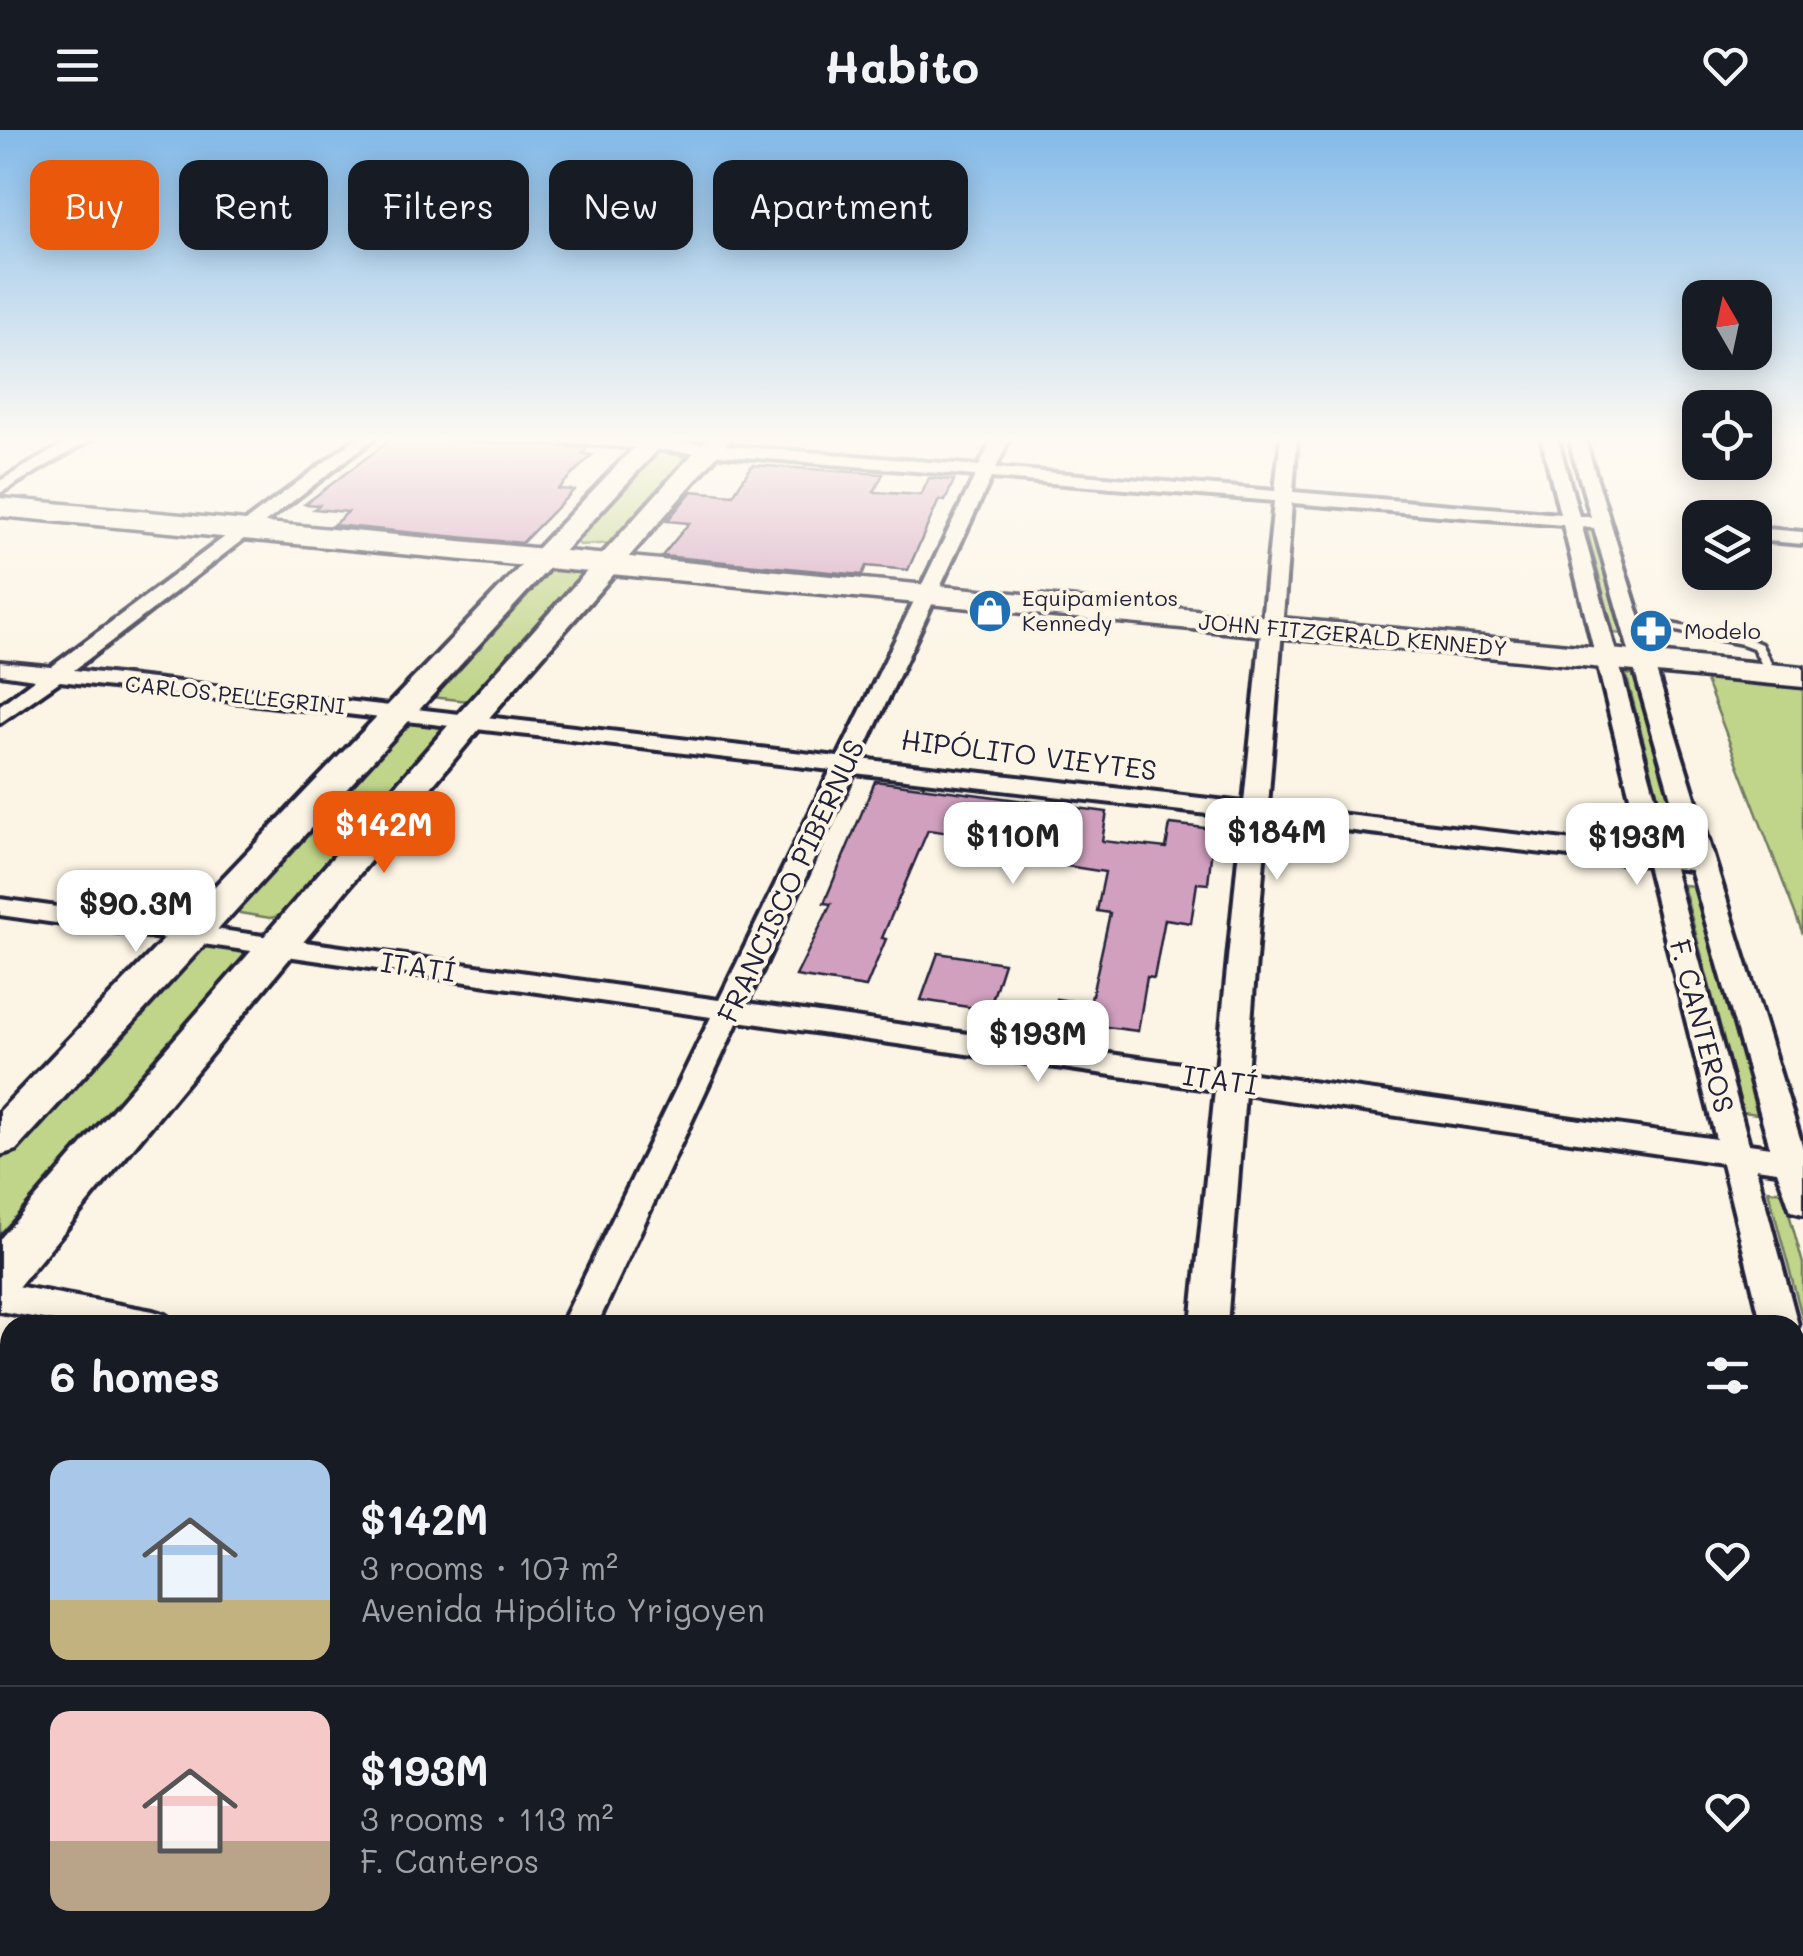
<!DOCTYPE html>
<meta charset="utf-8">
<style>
:root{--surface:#171b24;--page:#242831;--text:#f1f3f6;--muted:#9ea1a6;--line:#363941;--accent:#ea580c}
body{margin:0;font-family:Mali,sans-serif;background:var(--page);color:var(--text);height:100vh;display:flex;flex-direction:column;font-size:38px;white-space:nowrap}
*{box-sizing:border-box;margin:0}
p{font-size:32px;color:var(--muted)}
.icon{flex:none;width:55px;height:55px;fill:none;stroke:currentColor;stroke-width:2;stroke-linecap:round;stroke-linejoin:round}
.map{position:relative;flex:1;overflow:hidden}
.drawer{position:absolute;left:0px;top:1185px;width:1805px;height:642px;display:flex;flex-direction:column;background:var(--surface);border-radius:30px 30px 0 0;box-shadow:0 5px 25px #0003}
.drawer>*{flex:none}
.top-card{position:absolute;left:30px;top:30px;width:1000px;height:90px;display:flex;gap:20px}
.needle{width:65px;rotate:351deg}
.buttons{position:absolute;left:1682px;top:150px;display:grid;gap:20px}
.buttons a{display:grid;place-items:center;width:90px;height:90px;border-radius:20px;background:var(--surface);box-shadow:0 5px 25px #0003;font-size:50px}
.price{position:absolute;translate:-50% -85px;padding:0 22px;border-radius:20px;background:#fff;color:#222;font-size:32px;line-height:65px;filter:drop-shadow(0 2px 5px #0008)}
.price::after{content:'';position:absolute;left:50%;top:60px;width:30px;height:22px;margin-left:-15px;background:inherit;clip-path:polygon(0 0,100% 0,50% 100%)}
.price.on{background:var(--accent);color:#fff}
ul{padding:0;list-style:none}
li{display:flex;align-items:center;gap:30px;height:250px;padding:0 50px}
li+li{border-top:2px solid var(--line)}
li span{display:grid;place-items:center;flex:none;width:280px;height:200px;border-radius:20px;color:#555}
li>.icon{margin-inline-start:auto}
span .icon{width:120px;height:120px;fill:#fffc;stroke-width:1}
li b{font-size:42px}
h2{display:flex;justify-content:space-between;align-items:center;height:120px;padding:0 50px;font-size:42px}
.tag{padding:0 35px;border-radius:20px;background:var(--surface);box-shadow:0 5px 25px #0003;font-size:35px;line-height:90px}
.tag.on{background:var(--accent);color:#fff}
header{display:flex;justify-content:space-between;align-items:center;height:130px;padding:0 50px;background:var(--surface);font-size:45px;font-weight:700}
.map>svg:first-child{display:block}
</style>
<header><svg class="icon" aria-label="menu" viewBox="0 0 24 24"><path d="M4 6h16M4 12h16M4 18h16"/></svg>Habito<svg class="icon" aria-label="heart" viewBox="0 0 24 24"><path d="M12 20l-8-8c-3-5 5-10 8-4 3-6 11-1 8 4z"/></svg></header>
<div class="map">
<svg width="1803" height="1826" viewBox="0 0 1803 1826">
<rect width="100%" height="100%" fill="#fcf5e5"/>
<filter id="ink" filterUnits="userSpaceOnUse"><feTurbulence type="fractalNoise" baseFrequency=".01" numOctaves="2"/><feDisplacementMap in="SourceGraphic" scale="20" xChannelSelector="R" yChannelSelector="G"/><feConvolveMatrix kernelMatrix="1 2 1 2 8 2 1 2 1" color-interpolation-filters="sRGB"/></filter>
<g filter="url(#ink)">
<g fill="#c0d48a" stroke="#717b62" stroke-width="2.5">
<polygon points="659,322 693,328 618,413 579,415 576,406 648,325"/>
<polygon points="1586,397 1594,398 1623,504 1614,503"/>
<polygon points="558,438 587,444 483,567 469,571 430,567 537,443"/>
<polygon points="1626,544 1635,545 1676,695 1665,693"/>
<polygon points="1704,546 1803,558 1803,804"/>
<polygon points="412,591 454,599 298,782 270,788 240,783 235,777 401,594"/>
<polygon points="1683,755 1695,756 1757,984 1743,982"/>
<polygon points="206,815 253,824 0,1118 0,1026 186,823"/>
<polygon points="1768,1060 1783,1062 1803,1134 1803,1190"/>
</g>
<g fill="#d1a0be" stroke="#22223b" stroke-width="2.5">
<polygon points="394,307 587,318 582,324 592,325 558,359 574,360 522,413 333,395 348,382 314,379 319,375 305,374"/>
<polygon points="752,335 883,344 874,362 921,365 929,348 954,350 945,371 939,370 908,440 866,436 862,445 662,426 689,393 667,391 692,361 733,365"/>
<polygon points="875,651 1107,682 1102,711 1166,718 1170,694 1214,699 1208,754 1197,753 1191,793 1165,789 1154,848 1147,847 1138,901 1052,890 1057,869 1090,874 1110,783 1097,781 1105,742 1041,732 1051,699 997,692 991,708 928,700 882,808 886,809 866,857 796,846 831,774 824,773"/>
<polygon points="938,823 1004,833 989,880 921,870"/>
</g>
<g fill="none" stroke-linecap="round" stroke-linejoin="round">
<g stroke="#22223b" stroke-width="7">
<polygon id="lane" points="1630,486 1749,509 1761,514 1777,544 1768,546 1753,518 1742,514 1626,491 1625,489"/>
</g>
<g stroke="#22223b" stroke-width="8">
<g id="street">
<polygon points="76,307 95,307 0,363 0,351"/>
<path d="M358,307h18l-302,233 764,87 137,-281 -410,-34 -8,-5h65l357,29 15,-29h16l-14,31 279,23 6,-54h16l-4,55 267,22 -19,-77h16l22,79 12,1 -23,-80h16l219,711v66l-12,-3 -14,-40 -21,-3 42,157 -3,6v-6h-33l-40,-162 -477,-69 -18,231h-36l24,-235 -477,-69 -141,304h-36l150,-308 -711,-102v-16l719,101 112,-230 -771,-89 -60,42v-18l35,-26 -35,-5v-12l51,5zM991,348l283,23 -30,302 -384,-44zM1292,373l271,22 80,324 -375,-43zM1582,397l12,1 93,326 -17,-2zM854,643l388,45 -25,251 -470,-66zM1267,691l380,44 69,274 -469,-66zM1674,738l17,2 79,277 -21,-3z"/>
<polygon points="1755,398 1803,402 1803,414 1755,410"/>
<polygon points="0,1153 153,1181 166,1185 171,1195 76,1195 0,1181"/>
<polygon points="1795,1238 1803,1240 1803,1299 1795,1296"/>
<polygon points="1795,1481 1803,1482 1803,1522 1795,1521"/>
<polygon points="256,1818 307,1818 304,1826 253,1826"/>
<polygon points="1123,1818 1173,1818 1172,1826 1122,1826"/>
</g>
</g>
<g stroke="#22223b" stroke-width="8">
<g id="secondary">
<polygon points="644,307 669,307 16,1020 0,1025 0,981"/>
<polygon points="708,307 733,307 481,597 18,1157 0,1162 0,1109 459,583"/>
</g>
</g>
<g stroke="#22223b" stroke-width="7">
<polygon id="primary" points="0,368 1803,537 1803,557 0,386"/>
</g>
<use href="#lane" fill="#fcf5e5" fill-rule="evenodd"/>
<use href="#street" fill="#fcf5e5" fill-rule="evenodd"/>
<use href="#secondary" fill="#fcf5e5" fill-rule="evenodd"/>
<use href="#primary" fill="#fcf5e5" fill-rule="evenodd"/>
</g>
</g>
<linearGradient id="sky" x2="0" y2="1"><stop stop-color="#83bae9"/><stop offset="0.55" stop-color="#fefaf3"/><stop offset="1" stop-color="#fefaf3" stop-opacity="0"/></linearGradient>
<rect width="1803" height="562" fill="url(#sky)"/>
<defs>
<g id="shop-disc" transform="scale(2.25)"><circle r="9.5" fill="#1f6fb2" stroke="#fcf5e5"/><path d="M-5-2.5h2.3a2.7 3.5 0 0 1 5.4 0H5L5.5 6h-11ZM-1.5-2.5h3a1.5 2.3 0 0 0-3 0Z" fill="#fff"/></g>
<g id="pharmacy-disc" transform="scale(2.25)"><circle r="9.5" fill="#1f6fb2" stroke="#fcf5e5"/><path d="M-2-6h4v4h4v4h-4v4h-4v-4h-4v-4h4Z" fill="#fff"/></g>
</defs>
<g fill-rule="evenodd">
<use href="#shop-disc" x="990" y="481"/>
<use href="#pharmacy-disc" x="1651" y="501"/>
</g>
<g text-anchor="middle" stroke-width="8" stroke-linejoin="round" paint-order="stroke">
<g font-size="22" fill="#22223b" stroke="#fcf5e5" text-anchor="start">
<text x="1022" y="476">Equipamientos<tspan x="1022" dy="25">Kennedy</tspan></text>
<text x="1684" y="509">Modelo</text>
</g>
<g font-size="22" fill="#22223b" stroke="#fcf5e5">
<text transform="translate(1353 505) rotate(5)" y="8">JOHN FITZGERALD KENNEDY</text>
<text transform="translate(235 565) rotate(6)" y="8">CARLOS PELLEGRINI</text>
</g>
<g font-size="28" fill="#22223b" stroke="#fcf5e5">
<text transform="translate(1029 625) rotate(7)" y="10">HIPÓLITO VIEYTES</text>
<text transform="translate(791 751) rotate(-65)" y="10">FRANCISCO PIBERNUS</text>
<text transform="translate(418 837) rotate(8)" y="10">ITATÍ</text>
<text transform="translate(1702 896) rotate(75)" y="10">F. CANTEROS</text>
<text transform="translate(1220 950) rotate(8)" y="10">ITATÍ</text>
</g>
</g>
</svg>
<div class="buttons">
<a><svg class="needle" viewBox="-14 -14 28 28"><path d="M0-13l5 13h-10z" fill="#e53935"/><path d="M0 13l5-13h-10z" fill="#9ea1a6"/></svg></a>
<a><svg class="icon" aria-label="locate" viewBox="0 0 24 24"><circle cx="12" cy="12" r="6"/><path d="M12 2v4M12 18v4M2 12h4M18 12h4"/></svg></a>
<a><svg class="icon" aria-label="layers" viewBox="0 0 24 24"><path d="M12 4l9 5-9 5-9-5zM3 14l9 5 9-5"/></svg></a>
</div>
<b class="price on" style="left:384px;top:746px">$142M</b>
<b class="price" style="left:1277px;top:753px">$184M</b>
<b class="price" style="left:1013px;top:757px">$110M</b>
<b class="price" style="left:1637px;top:758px">$193M</b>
<b class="price" style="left:136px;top:825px">$90.3M</b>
<b class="price" style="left:1038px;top:955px">$193M</b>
<div class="top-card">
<a class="tag on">Buy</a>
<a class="tag">Rent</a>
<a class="tag">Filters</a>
<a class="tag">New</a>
<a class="tag">Apartment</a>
</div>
<section class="drawer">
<h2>6 homes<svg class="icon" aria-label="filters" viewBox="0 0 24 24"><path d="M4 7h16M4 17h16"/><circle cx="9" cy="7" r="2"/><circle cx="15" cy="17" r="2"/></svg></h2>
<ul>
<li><span style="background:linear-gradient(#a9c7e8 70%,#c2b280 0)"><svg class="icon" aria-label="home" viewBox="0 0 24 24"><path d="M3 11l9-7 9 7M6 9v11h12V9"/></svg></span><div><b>$142M</b><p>3 rooms · 107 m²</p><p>Avenida Hipólito Yrigoyen</p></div><svg class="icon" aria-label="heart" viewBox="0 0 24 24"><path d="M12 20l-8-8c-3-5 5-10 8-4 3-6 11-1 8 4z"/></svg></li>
<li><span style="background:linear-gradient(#f6c9c9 65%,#b9a48a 0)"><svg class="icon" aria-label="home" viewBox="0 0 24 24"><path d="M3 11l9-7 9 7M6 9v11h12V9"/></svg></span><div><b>$193M</b><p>3 rooms · 113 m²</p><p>F. Canteros</p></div><svg class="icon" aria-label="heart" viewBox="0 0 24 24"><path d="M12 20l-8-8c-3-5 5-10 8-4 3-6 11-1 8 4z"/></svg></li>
</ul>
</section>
</div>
